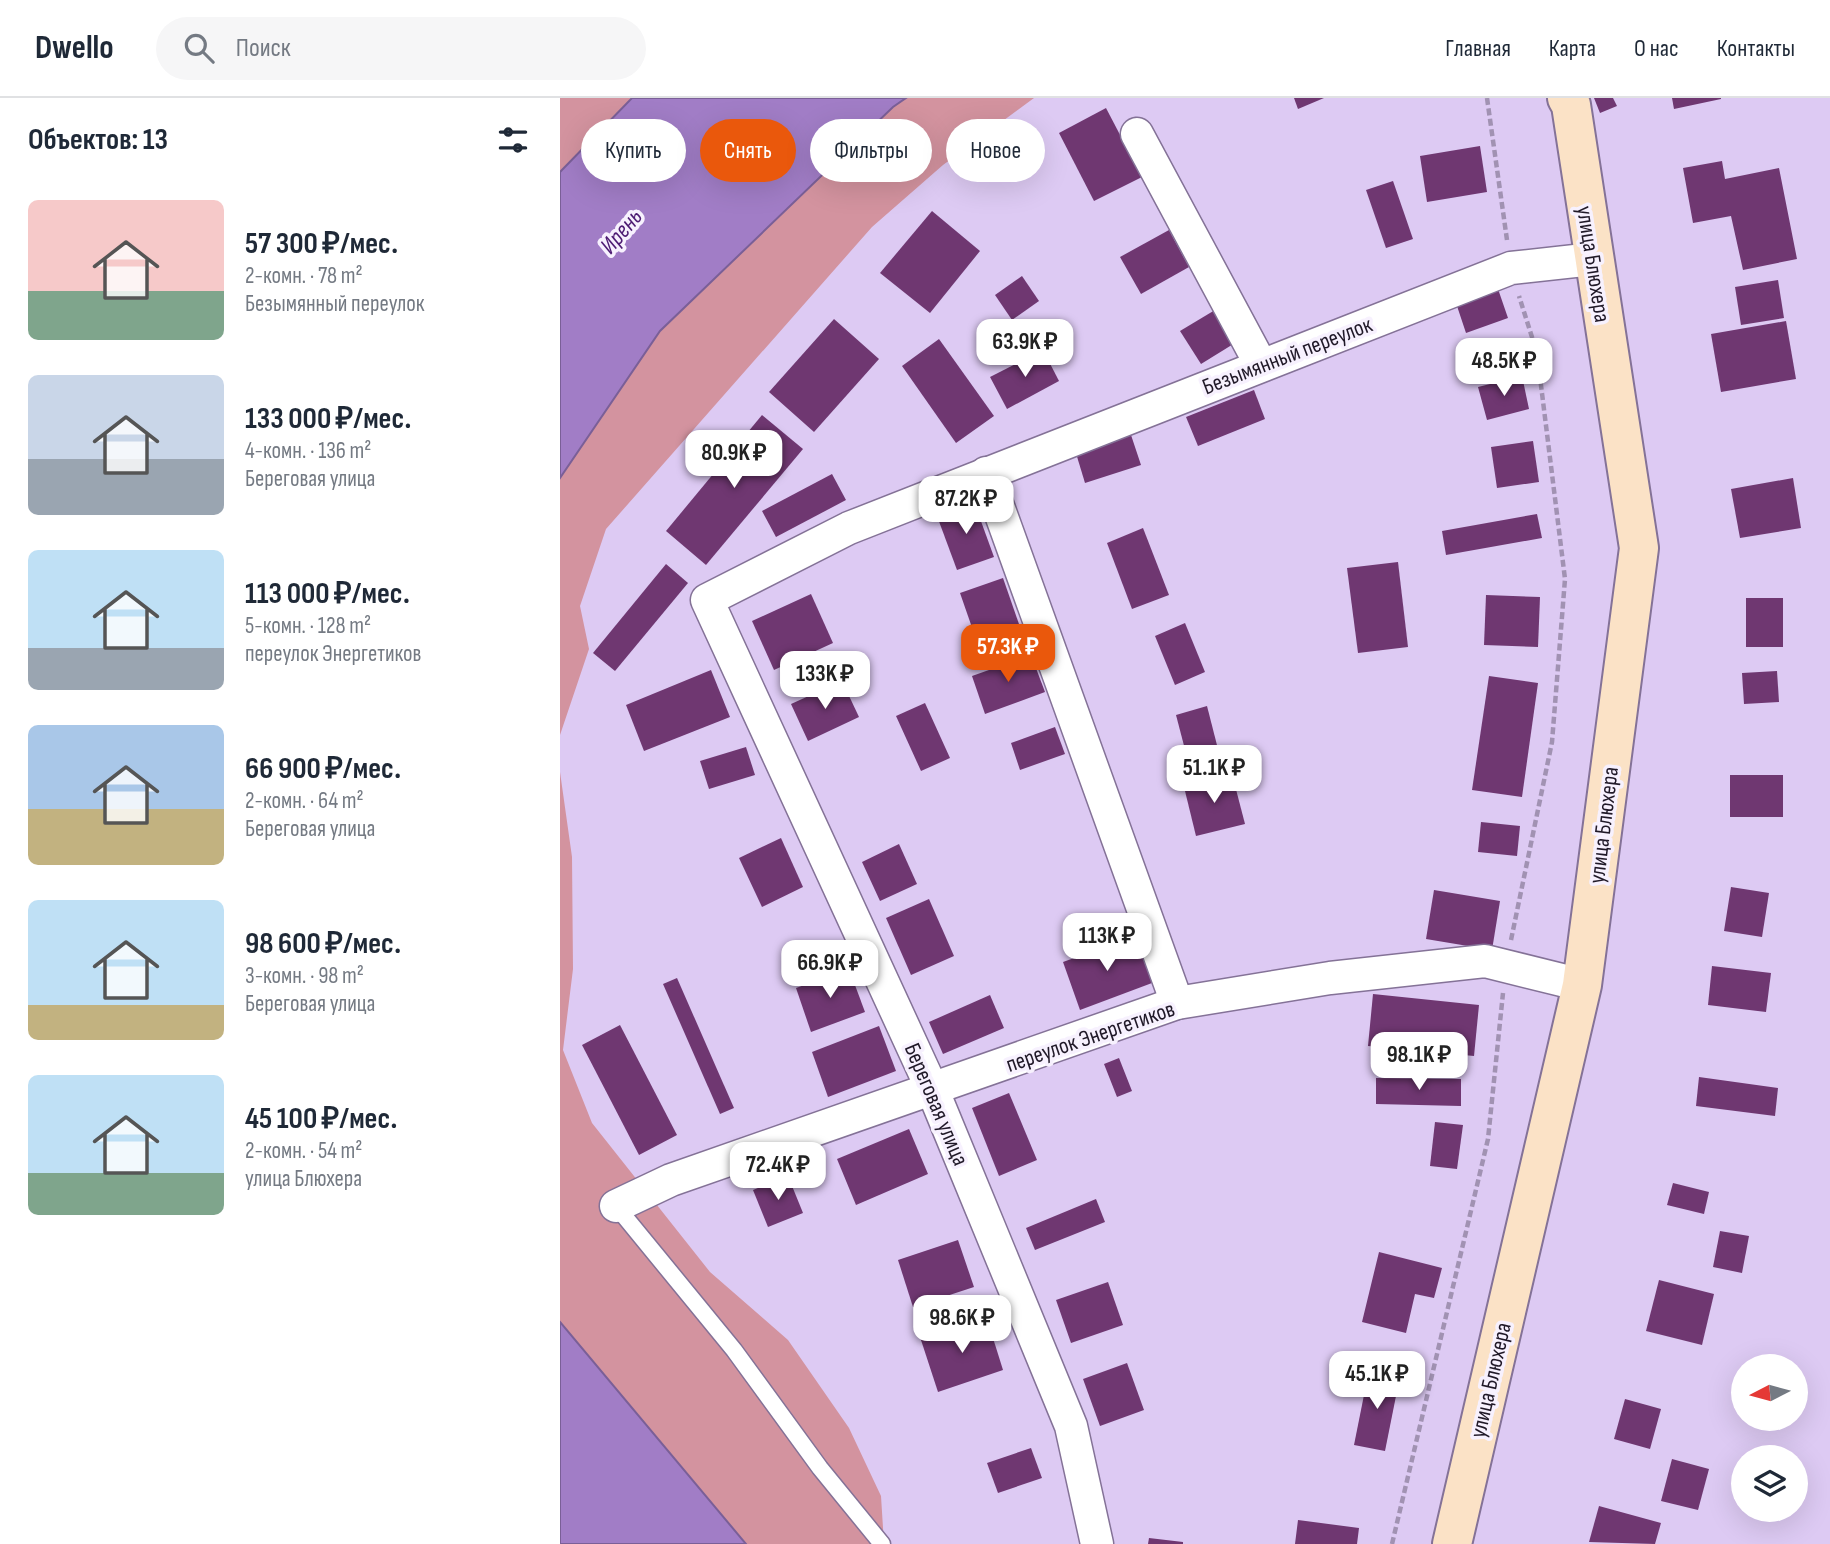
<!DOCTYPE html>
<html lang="ru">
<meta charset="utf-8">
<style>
:root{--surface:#fff;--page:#f6f6f7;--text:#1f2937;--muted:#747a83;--line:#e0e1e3;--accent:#ea580c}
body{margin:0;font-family:"Sofia Sans Condensed",sans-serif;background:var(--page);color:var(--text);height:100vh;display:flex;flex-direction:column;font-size:26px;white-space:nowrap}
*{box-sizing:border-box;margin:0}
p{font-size:23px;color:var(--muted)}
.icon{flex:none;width:38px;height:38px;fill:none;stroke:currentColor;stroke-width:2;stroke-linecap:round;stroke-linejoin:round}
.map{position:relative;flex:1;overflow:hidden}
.drawer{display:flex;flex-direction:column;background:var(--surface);width:560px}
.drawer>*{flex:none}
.guide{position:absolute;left:21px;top:21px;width:665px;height:63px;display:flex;gap:14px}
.needle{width:46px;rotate:264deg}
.fabs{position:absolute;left:1171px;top:1256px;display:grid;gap:14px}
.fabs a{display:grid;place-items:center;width:77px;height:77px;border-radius:50%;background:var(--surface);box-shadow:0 7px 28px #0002;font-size:35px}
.price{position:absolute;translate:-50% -60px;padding:0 16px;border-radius:14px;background:#fff;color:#222;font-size:23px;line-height:46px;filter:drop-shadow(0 2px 4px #0008)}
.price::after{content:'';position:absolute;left:50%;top:42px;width:21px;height:16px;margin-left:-10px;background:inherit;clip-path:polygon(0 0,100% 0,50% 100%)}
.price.on{background:var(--accent);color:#fff}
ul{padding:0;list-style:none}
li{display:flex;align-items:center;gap:21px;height:175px;padding:0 28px}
li span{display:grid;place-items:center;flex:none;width:196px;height:140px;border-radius:10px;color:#555}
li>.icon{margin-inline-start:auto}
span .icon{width:84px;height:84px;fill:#fffc;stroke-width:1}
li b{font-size:30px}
h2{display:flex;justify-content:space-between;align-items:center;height:84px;padding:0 28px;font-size:30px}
.chip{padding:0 24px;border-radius:32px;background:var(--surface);box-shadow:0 7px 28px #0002;font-size:24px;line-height:63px}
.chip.on{background:var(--accent);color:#fff}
header{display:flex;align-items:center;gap:42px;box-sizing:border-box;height:98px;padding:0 35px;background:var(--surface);border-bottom:2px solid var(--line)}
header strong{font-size:33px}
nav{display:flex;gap:38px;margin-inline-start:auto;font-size:24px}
.search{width:490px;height:63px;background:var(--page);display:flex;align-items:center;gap:18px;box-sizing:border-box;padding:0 24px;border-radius:38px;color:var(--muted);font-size:26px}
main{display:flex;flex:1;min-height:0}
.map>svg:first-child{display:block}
</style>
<header>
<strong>Dwello</strong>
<div class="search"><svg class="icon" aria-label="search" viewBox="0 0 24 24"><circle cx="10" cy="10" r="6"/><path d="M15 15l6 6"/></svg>Поиск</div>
<nav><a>Главная</a><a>Карта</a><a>О нас</a><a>Контакты</a></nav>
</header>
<main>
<section class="drawer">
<h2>Объектов: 13<svg class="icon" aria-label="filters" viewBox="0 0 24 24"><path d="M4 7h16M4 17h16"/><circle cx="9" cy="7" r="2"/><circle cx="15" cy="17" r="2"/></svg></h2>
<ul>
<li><span style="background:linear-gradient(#f6c9c9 65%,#7fa58c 0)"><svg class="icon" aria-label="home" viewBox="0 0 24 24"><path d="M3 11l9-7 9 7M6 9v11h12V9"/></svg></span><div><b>57 300 ₽/мес.</b><p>2-комн. · 78 m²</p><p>Безымянный переулок</p></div></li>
<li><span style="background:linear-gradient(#c9d6e8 60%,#9aa5b1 0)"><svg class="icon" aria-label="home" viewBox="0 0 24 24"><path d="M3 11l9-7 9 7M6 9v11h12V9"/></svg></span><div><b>133 000 ₽/мес.</b><p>4-комн. · 136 m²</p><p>Береговая улица</p></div></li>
<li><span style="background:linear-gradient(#bfe0f5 70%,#9aa5b1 0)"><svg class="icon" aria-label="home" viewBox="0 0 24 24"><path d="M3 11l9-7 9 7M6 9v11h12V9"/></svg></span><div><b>113 000 ₽/мес.</b><p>5-комн. · 128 m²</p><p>переулок Энергетиков</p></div></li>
<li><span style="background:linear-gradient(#a9c7e8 60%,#c2b280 0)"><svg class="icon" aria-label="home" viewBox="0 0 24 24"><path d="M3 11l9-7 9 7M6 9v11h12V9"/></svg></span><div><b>66 900 ₽/мес.</b><p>2-комн. · 64 m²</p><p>Береговая улица</p></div></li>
<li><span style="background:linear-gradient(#bfe0f5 75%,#c2b280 0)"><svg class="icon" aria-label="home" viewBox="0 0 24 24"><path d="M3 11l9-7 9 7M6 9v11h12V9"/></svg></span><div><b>98 600 ₽/мес.</b><p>3-комн. · 98 m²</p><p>Береговая улица</p></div></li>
<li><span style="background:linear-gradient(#bfe0f5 70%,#7fa58c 0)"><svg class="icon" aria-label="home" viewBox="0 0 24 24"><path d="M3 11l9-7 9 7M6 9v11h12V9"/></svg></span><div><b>45 100 ₽/мес.</b><p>2-комн. · 54 m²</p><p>улица Блюхера</p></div></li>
</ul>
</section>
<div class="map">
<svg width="1270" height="1446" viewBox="0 0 1270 1446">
<rect width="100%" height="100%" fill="#ddcaf3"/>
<g fill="#d3939f">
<polygon points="0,0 72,0 0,74"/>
<polygon points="346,0 474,0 383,67 312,129 46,431 20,508 29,551 0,637 0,380 100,233 333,9"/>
<polygon points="0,674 12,759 13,871 3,952 32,1025 150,1174 228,1242 289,1330 321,1398 324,1446 186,1446 0,1224"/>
</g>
<g fill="#a17dc6" stroke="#7a5f97" stroke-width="2">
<polygon points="72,0 346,0 333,9 100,233 0,380 0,74"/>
<polygon points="0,1224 186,1446 0,1446"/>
</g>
<g fill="#6f3771">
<polygon points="734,0 764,0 738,11"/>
<polygon points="1034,0 1053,0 1057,8 1040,15"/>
<polygon points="1112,0 1161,0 1161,1 1114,11"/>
<polygon points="546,10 582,79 534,103 499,35"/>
<polygon points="920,48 927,94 867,104 860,58"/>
<polygon points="1162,63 1165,81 1219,70 1237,161 1183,172 1171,118 1133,125 1123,70"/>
<polygon points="833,83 853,141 826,150 806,92"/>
<polygon points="372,113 420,153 370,215 320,175"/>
<polygon points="609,132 629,169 581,196 560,159"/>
<polygon points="462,178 479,203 452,222 435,197"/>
<polygon points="1218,182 1224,220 1181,227 1175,189"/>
<polygon points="938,191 948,220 906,235 896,205"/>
<polygon points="655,212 675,245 641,266 620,233"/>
<polygon points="274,221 319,261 254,334 209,294"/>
<polygon points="1226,223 1236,281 1161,294 1151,236"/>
<polygon points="379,241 434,318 396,345 342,268"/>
<polygon points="483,252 499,283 447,311 430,279"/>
<polygon points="962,278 969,311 927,322 918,289"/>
<polygon points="694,292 705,321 638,348 626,319"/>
<polygon points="202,317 243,351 146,467 106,433"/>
<polygon points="570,334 581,367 525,385 515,352"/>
<polygon points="973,343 979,384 937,390 931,349"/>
<polygon points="272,376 286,402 216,439 202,413"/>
<polygon points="1233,380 1241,430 1180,440 1171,391"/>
<polygon points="414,404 434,459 397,472 377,418"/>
<polygon points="977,416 982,440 886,457 882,433"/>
<polygon points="583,430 609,497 572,511 547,445"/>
<polygon points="838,464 848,549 798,555 787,470"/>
<polygon points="106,466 128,485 55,573 33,555"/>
<polygon points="443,480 459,526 416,541 400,495"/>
<polygon points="251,496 273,545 214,572 192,523"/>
<polygon points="926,497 980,499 978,549 924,547"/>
<rect x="1186" y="500" width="37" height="49"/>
<polygon points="625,525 645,574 615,587 595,538"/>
<polygon points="471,557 485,594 425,616 412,578"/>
<polygon points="151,572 170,619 84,653 66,607"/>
<polygon points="1217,573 1219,604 1184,606 1182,575"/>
<polygon points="929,578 978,585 962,699 912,692"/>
<polygon points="282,583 299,619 248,643 231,606"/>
<polygon points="365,605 390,660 361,673 336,618"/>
<polygon points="647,608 659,655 628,663 616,617"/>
<polygon points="495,629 505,656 460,672 451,645"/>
<polygon points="186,649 195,677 149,691 140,663"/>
<polygon points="672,676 685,726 636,738 624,689"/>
<rect x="1170" y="677" width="53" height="42"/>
<polygon points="921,724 960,728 957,758 918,754"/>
<polygon points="221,740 243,789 202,809 179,760"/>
<polygon points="339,746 357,786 320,803 302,764"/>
<polygon points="1171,789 1209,795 1202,839 1164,833"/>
<polygon points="874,792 940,803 932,852 866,841"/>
<polygon points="369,801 394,858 351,877 326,820"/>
<polygon points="575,838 592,885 520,912 503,864"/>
<polygon points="1152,868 1211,875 1206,914 1148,907"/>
<polygon points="289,871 305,914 251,934 236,890"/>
<polygon points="117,880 174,1010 160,1016 103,886"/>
<polygon points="813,896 919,907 914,958 808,948"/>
<polygon points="430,897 444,930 383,956 369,924"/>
<polygon points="60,927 117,1037 79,1057 22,947"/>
<polygon points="319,928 336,973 268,999 252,954"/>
<polygon points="559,960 572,993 557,999 544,966"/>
<polygon points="1139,979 1218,990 1215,1018 1136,1008"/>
<polygon points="816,980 901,981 901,1008 816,1006"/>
<polygon points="449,995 477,1062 439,1078 412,1010"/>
<polygon points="875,1024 903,1027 897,1071 870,1068"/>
<polygon points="349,1031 368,1076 296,1107 277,1061"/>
<polygon points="228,1078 243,1115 208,1129 193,1092"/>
<polygon points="1113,1085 1149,1094 1144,1116 1107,1107"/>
<polygon points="536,1101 545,1124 475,1152 466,1130"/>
<polygon points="1160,1133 1189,1138 1182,1175 1153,1169"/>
<polygon points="398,1142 414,1189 353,1209 338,1162"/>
<polygon points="819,1154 882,1170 874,1200 855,1196 846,1235 802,1224"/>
<polygon points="1099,1182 1154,1196 1142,1247 1086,1233"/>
<polygon points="548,1184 563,1227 511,1245 496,1202"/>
<polygon points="427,1221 443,1272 378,1294 361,1242"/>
<polygon points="567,1265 584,1312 540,1328 523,1281"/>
<polygon points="809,1272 840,1278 825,1353 794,1347"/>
<polygon points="1065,1301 1101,1311 1090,1351 1054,1341"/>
<polygon points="471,1350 482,1380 438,1395 427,1365"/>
<polygon points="1112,1361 1149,1371 1138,1412 1101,1403"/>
<polygon points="1039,1408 1101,1425 1095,1446 1029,1444"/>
<polygon points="738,1422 799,1430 797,1446 735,1446"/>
<polygon points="589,1440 623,1444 623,1446 588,1446"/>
</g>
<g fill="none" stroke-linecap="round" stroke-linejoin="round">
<g stroke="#847297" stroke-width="19">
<polyline id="lane" points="56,1108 174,1252 260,1370 322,1446"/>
</g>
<g stroke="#847297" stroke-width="35">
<g id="street">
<polyline points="577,36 701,267"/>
<polyline points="426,375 617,905"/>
<polyline points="56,1108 111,1082 617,905 770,880 925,863 1022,887"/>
<polyline points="537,1446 511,1328 373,993 147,502 289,430 951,170 1033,161"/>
</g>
</g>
<g stroke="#847297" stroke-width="42">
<polyline id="secondary" points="892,1446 1022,887 1079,450 1011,7 1007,0"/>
</g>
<g stroke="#a192b2" stroke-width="4.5" stroke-dasharray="7 3.5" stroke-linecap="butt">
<polyline points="927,0 947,142"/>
<polyline points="951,842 992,644 1005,481 977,255 959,198"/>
<polyline points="832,1446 928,1041 943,895"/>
</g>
<use href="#lane" stroke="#fff" stroke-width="16"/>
<use href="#street" stroke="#fff" stroke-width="32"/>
<use href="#secondary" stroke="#fbe2c6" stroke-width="38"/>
</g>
<g text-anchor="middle" stroke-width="7" stroke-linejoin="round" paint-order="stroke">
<g font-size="23" fill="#201928" stroke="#f7f1fe">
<text transform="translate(1034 166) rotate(81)" y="8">улица Блюхера</text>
<text transform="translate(727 257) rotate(-21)" y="8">Безымянный переулок</text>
<text transform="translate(1043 727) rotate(-83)" y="8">улица Блюхера</text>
<text transform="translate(530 938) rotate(-19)" y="8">переулок Энергетиков</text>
<text transform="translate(377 1006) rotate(67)" y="8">Береговая улица</text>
<text transform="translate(930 1282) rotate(-77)" y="8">улица Блюхера</text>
</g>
<g font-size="24" font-style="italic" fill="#4d1b73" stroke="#f7f1fe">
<text transform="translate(61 133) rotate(-49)" y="8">Ирень</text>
</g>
</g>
</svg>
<div class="fabs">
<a><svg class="needle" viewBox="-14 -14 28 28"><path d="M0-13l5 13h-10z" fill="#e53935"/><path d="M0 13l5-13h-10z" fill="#747a83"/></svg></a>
<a><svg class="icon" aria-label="layers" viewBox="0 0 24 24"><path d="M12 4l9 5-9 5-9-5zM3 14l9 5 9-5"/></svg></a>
</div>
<b class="price" style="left:465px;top:281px">63.9K ₽</b>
<b class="price" style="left:944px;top:300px">48.5K ₽</b>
<b class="price" style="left:174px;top:392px">80.9K ₽</b>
<b class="price" style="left:406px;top:438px">87.2K ₽</b>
<b class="price on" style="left:448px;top:586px">57.3K ₽</b>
<b class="price" style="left:265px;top:613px">133K ₽</b>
<b class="price" style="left:654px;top:707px">51.1K ₽</b>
<b class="price" style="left:547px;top:875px">113K ₽</b>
<b class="price" style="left:270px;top:902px">66.9K ₽</b>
<b class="price" style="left:859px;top:994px">98.1K ₽</b>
<b class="price" style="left:218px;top:1104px">72.4K ₽</b>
<b class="price" style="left:402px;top:1257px">98.6K ₽</b>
<b class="price" style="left:817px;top:1313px">45.1K ₽</b>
<div class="guide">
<a class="chip">Купить</a>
<a class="chip on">Снять</a>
<a class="chip">Фильтры</a>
<a class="chip">Новое</a>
</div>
</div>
</main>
